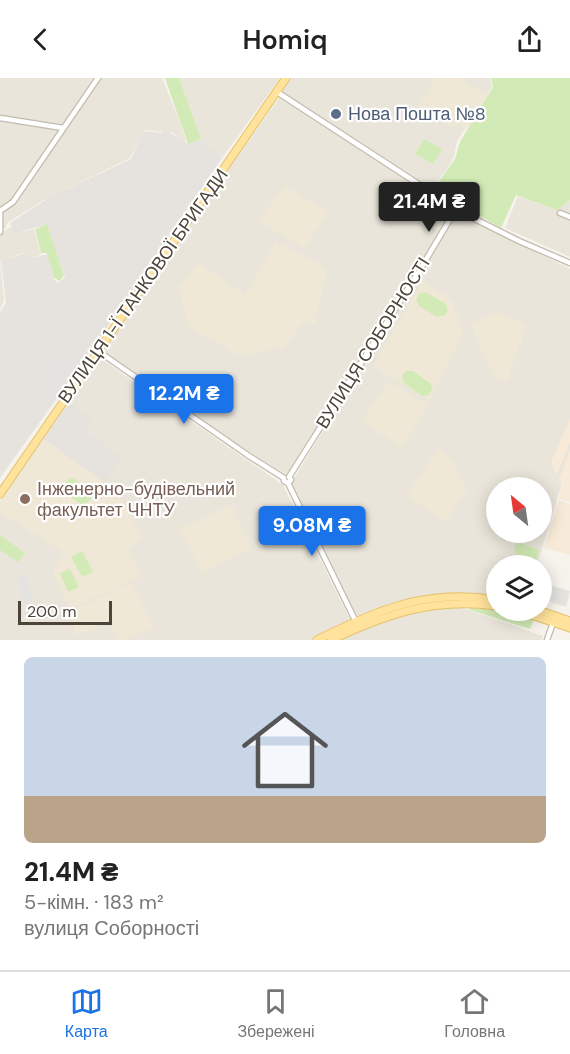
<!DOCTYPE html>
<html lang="uk">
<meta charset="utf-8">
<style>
:root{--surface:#fff;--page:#f6f6f6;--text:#222;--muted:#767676;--line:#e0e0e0;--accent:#1a73e8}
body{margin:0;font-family:"DM Sans",sans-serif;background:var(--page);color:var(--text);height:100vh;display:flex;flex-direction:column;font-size:22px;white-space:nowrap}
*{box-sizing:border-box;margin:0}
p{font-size:20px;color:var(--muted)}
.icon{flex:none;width:33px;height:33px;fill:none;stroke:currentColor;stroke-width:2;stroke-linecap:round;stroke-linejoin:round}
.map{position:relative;height:562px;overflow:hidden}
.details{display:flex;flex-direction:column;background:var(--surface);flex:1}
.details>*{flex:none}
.needle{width:39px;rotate:331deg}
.controls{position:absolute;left:486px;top:399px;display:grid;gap:12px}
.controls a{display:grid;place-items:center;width:66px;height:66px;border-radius:50%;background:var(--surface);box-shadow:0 3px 15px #0003;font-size:30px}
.scale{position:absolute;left:18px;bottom:15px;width:94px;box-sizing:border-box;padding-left:6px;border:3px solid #4b4439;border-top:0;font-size:16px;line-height:21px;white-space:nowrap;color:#4b4439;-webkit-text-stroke:4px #fff;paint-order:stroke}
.price{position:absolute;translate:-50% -51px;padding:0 14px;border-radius:6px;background:var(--accent);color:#fff;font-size:20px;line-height:39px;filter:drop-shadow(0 2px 3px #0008)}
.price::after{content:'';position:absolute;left:50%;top:36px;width:18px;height:14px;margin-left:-9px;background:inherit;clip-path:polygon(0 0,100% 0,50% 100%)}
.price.selected{background:#222;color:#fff}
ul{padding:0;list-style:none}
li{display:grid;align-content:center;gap:12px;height:318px;padding:0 24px}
li span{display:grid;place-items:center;height:186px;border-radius:9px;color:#555}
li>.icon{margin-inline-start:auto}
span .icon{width:108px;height:108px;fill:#fffc;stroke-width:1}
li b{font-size:26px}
header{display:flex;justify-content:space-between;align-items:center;height:78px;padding:0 24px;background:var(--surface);font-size:27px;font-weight:600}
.menu{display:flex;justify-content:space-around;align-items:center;height:84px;border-top:2px solid var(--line);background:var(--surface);font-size:16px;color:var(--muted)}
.menu a{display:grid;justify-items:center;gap:3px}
.menu .selected{color:var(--accent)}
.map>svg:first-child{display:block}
</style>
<header><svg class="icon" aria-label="back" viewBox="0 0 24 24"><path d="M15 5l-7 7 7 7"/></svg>Homiq<svg class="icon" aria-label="share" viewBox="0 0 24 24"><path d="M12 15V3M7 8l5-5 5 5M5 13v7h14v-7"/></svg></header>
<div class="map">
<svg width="570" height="562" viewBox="0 0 570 562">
<rect width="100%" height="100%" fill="#f6f3ec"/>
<g fill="#eae5da" fill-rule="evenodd">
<polygon points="0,0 162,0 181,47 186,64 178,61 174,55 144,52 130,80 42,123 7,145 6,150 0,152"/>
<polygon points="179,0 280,0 222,80 201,61"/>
<polygon points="291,0 490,0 492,9 457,63 454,78 447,91 432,110 281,13"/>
<polygon points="279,20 454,132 287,397 218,354 103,274 164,183"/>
<polygon points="518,118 556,132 570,122 570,179 505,150"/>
<path d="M458,133l112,58v188l-33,108 -41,1v32l-58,-1 -81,21 -66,-135zM496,410h46v44h-46z"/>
<polygon points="11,149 14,156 34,151 41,177 31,180 22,175 0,184 4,223 0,231 0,155"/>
<polygon points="100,280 283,407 351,543 310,562 0,562 0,423"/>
<polygon points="460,529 543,558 541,562 339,562 374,546 420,532"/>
</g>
<g fill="#f7ead8">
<polygon points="570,341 570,365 557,397 551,384"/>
<polygon points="570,372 570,424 559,420 563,404 559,402"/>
<polygon points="559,422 570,426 570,477 544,470"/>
</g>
<g fill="#e6e2dd">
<polygon points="165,52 188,66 201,61 222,80 109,247 0,400 0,234 6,225 1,183 23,176 32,180 48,176 54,202 59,205 65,199 47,146 14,156 10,145 50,119 131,81 143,53 162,55"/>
<polygon points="69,326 93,342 85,353 122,379 105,405 44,361"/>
</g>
<g fill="#efe8d6">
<polygon points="436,0 459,0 488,17 467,51 458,46 454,51 418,28"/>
<polygon points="285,108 328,134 304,170 258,143"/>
<polygon points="276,163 327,191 315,246 304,244 284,269 240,278 188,248 179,210 199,185 245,217"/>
<polygon points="422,203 446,218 452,224 464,256 429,322 373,288"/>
<polygon points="497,234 527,246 508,300 498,304 484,279 471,246"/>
<polygon points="389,303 428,327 402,369 361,344"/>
<polygon points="44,361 105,405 105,407 116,410 143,462 128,470 142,498 69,531 53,494 63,474 0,434 0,424"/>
<polygon points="440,368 454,387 467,412 446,444 407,418"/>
<polygon points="232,427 251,470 203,495 179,451"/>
<polygon points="131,505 153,549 125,562 118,562 109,543 75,558 71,533"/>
</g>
<g fill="#d2eab5">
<polygon points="165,0 179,0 201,61 188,66"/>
<polygon points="491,0 570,0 570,122 557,132 516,117 501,150 435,112 437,106 455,81 460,64 493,9"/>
<polygon points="424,61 442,71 433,86 415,76"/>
<polygon points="47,146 64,197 60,203 54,200 47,175 41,175 35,151"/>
<polygon points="420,215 427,215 446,226 448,232 445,237 437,239 419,228 416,221"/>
<polygon points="406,293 413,293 431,306 432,311 429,317 422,318 404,305 402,298"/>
<path d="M73,400l18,12 1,7 -5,6 -5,2 -19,-13 -1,-5c3,-4 5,-8 11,-9z"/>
<polygon points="0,457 25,475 18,484 0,472"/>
<polygon points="520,465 539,472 535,485 518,482 514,471 516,466"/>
<polygon points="82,473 93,494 82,499 71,479"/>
<polygon points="70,491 79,509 68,514 60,495"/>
<polygon points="469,528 506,533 534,541 530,551 470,532"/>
</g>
<g fill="#e5e3e0">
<polygon points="67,275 81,284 51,326 34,314 56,277 61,281"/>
<polygon points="26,495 33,523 24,525 17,498"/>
<polygon points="542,505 570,513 566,529 542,521"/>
</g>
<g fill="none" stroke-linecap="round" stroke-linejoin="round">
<g stroke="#c2bbae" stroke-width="7">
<g id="minor">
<polyline points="277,14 463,135 519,163 570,185"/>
<polyline points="0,40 63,50"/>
<polyline points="560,135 570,139"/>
<polyline points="0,154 0,133 13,124 98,0"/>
<polyline points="98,273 249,378 284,400 284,403 288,405 357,546"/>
<polyline points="288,405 291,402 289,399 421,190 456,131"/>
<polyline points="547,562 554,542"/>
</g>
</g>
<g stroke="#e6c16a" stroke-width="9">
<g id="major">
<polyline points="0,416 286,0"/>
<polyline points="516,532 570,550"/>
<polyline points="538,532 570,543"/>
<path d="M317,562c60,-30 110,-52 179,-40"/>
<path d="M331,562c56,-26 103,-43 165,-34"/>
</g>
</g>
<use href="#minor" stroke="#fff" stroke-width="4.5"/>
<use href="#major" stroke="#ffe39c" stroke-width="7"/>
</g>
<circle fill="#5c6f8a" stroke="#fff" stroke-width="2" cx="336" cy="36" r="6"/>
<circle fill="#8d6e63" stroke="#fff" stroke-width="2" cx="25" cy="421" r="6"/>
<g text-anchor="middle" stroke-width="4.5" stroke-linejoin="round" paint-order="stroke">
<g font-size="18" fill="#4e5e75" stroke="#fff" text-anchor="start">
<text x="348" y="42">Нова Пошта №8</text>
</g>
<g font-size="18" fill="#4b4439" stroke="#fff">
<text transform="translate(143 208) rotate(-55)" y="6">ВУЛИЦЯ 1-Ї ТАНКОВОЇ БРИГАДИ</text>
<text transform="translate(373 265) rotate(-58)" y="6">ВУЛИЦЯ СОБОРНОСТІ</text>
</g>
<g font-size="18" fill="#785e54" stroke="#fff" text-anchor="start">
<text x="37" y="417">Інженерно-будівельний<tspan x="37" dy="21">факультет ЧНТУ</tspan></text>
</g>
</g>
</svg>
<div class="controls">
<a><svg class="needle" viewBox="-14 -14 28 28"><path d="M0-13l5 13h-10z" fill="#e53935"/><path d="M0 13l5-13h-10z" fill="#767676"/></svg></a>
<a><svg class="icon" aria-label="layers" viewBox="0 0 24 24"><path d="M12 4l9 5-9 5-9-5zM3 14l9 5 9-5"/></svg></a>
</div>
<div class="scale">200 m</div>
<b class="price selected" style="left:429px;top:155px">21.4M ₴</b>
<b class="price" style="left:184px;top:347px">12.2M ₴</b>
<b class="price" style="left:312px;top:479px">9.08M ₴</b>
</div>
<section class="details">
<ul>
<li><span style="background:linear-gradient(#c9d6e8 75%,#b9a48a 0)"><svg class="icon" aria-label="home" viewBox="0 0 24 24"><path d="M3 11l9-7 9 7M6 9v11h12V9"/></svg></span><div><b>21.4M ₴</b><p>5-кімн. · 183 m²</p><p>вулиця Соборності</p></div></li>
</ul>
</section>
<nav class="menu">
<a class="selected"><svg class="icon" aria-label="map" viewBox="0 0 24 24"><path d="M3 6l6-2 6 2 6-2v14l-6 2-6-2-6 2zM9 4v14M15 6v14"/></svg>Карта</a>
<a><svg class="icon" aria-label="saved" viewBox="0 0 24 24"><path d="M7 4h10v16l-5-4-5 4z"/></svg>Збережені</a>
<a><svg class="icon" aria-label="home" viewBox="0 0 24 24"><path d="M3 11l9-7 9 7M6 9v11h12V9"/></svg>Головна</a>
</nav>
